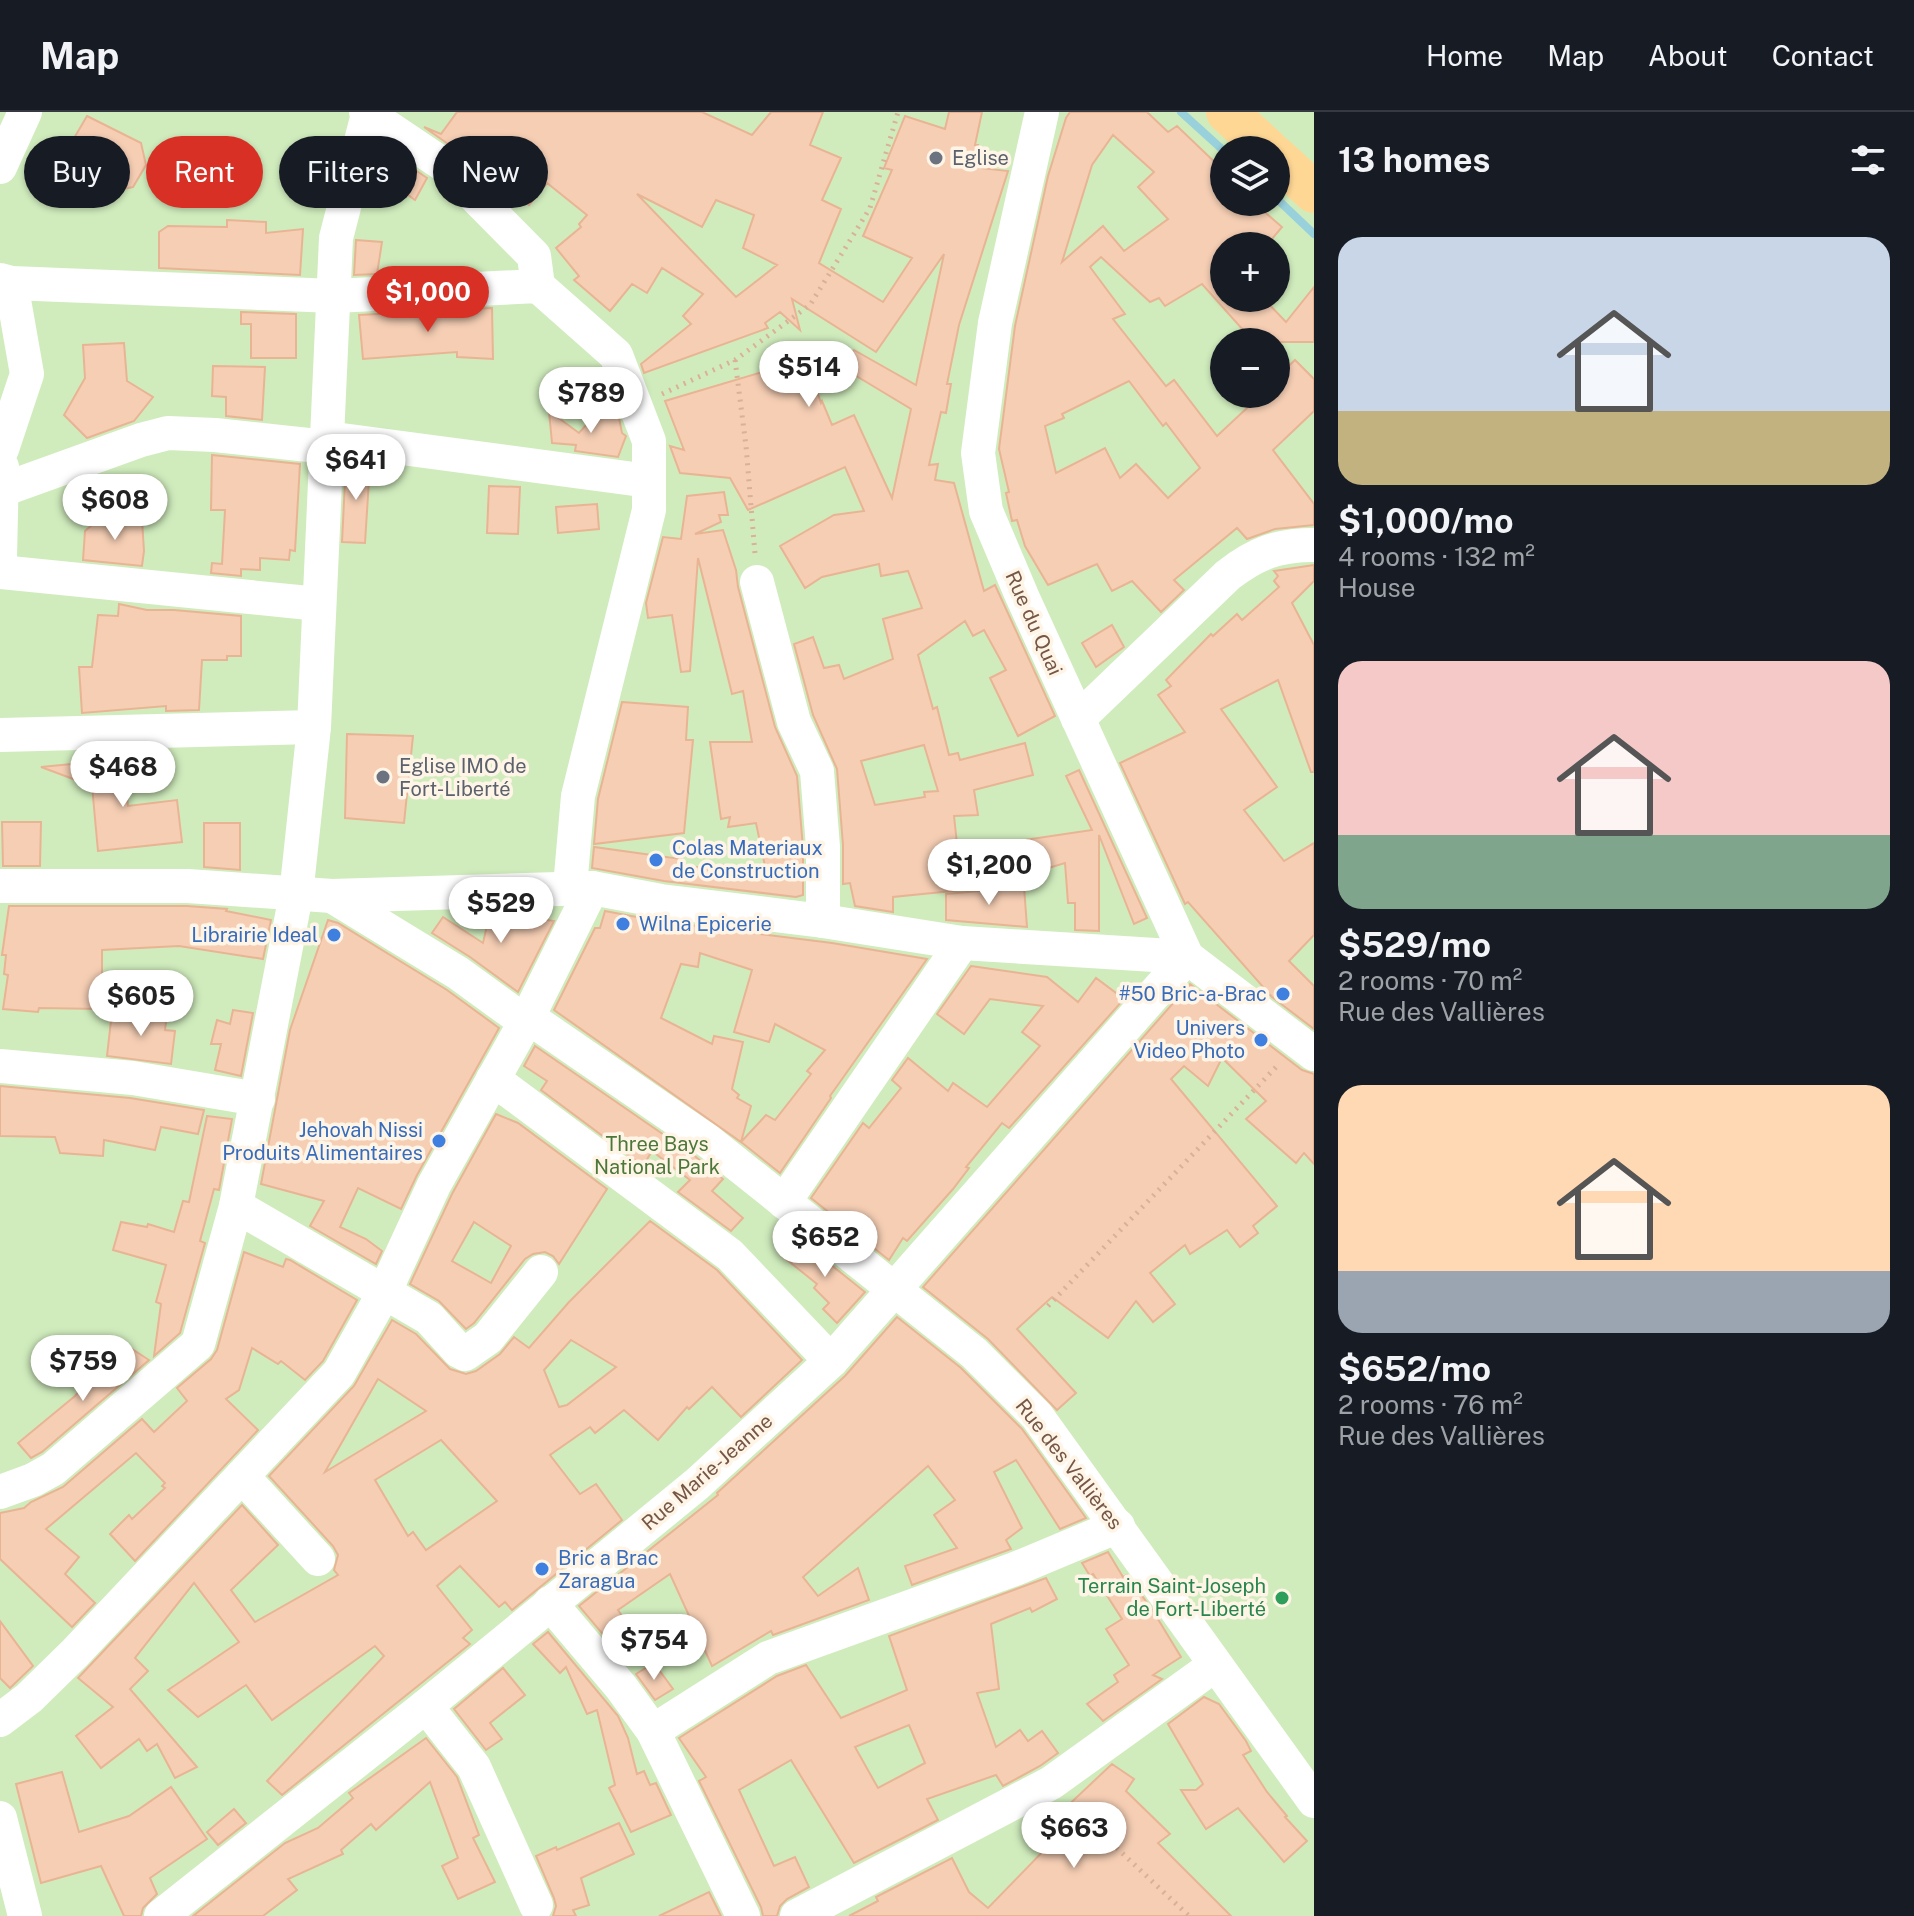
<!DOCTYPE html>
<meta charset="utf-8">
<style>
:root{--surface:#171b24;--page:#20242c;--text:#f1f3f6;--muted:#9ea1a6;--line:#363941;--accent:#d93025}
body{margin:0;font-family:"Public Sans",sans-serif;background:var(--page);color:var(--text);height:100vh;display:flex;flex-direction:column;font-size:30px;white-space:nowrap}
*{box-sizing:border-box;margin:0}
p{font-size:26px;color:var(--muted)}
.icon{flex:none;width:44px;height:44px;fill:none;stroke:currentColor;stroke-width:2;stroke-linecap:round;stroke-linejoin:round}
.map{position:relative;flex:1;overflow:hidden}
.side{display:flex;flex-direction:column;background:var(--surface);width:600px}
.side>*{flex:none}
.top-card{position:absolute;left:24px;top:24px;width:760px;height:72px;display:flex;gap:16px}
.controls{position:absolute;left:1210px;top:24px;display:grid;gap:16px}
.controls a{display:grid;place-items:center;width:80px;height:80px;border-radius:50%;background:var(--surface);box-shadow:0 2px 6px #0004;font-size:40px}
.price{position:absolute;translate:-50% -68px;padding:0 18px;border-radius:28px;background:#fff;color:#222;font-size:26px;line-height:52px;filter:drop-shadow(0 2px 4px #0008)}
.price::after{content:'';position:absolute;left:50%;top:48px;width:24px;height:18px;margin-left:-12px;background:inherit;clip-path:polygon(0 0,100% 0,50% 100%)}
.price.selected{background:var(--accent);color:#fff}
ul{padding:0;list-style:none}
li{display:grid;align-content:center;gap:16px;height:424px;padding:0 24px}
li span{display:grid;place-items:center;height:248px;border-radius:24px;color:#555}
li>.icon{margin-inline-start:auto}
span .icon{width:144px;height:144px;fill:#fffc;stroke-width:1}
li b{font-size:34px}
h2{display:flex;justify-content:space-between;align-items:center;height:96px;padding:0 24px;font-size:34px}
.pill{padding:0 28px;border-radius:36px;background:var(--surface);box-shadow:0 2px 6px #0004;font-size:28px;line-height:72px}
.pill.selected{background:var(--accent);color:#fff}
header{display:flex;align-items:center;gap:48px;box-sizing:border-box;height:112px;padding:0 40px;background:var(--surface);border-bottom:2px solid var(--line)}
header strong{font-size:38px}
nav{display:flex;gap:44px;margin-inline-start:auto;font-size:28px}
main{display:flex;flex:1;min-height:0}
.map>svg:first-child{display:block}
</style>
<header>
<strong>Map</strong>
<nav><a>Home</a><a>Map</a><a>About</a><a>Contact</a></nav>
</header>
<main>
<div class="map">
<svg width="1314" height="1804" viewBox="0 0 1314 1804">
<rect width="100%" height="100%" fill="#fef2df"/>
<path fill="#d0ecbd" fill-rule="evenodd" d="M0,0h1314v1804h-1314zM1224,38h52v52h-52zM1224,134h52v52h-52zM1224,230h52v52h-52z"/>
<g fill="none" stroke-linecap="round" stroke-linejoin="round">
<g stroke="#98d0db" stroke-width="8">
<polyline points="1181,0 1224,39"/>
<polyline points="1276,86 1314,122"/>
</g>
</g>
<g fill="#f5ceb4" stroke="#e9b494" stroke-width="2" fill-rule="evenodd">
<path d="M457,0h245l50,23 19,-23h52l-13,33 31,13 -19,42 19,9 -22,54 64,39 29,-44 -49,-22 29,-66 -8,-2 21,-52 40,13 4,-17h33l-7,33h3l-7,22 37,4 -49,154 -12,59h4l-5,29 -5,-1 -12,53 9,-1 -3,16 19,3 30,108 11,-6 60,131 -37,20 -28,-58 16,-8 -22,-40 -11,6 -8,-15 -47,34 15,54 4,-2 12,48 9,-2 2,7 65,-17 8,32 -59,15 4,25 -24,1 8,74 -69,7v15l-38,-6 -5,-23 -7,1v-39l-6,-76 -24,-54 -19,-71 19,-7 11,31 15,-3 5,14 49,-20 -10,-40 39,-11 -14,-37 -27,5 -2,-12 -57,13 -17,11 -25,-42 54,-31 30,-4 -19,-44 -97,43 -18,-32 -50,-5 -10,-27 14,4 -19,-49 141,-42 15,44 1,-2 10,24 22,-10 38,83 19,-89 -68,-41 11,-18 62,35 28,-131 -68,98 -84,-53 8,31 -20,-18 -15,11 3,5 -124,45 -3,-9 50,-40 -8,-8 20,-22 -41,-26 -15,25 -15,-9 -22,27 -36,-31 5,-4 -23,-28 25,-21 -2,-3 8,-9 -40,-32 -18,22 -32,-26 -5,6 -34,-34 -34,-24 17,7zM637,82l65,33 14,-27 38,15 -11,33 34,17 -41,32zM924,633l14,46 -14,1 1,5 -50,8 -14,-44z"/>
<path d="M1070,0h77l21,20 9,-6 47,45v31h29l29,25 -16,19h-42v52h39l23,24 28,-35v55h-81l11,-11 -42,-47 -37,22 -6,-8 -9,4 -49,-45 -11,10 35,47 -12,5 53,67 8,-6 43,56 45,-42h14v-16l19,-18 19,19v32l-41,39 41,54v21l-39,4 -28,10 -10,-11 -63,52 10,10 -23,22 -29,-31 -20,10 -15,-27 -49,21 -23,-39 -8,-26 -5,1 -6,-28 3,-1 -10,-43 16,-123 33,-150 18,-58zM1113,23l41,37 -16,15 30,32 -44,32 -21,-25 -41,36 30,-97zM1129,269l34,45 3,-3 34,45 -32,30 -32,-34 -16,14 -15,-30 -49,25 -11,-47 19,-8 -2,-4z"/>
<polygon points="87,4 141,31 146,53 133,75 113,79 60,50"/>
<polygon points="380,34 427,66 415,88 374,58"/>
<polygon points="227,108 266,110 266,121 303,117 300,163 159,156 159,120 168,114 227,115"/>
<polygon points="356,128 382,130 377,162 354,163"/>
<polygon points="492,196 493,247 457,245 457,240 363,247 359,203"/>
<polygon points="241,200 296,202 296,246 251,246 251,212 241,212"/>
<polygon points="124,231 127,269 153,285 134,309 87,326 64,303 85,266 83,233"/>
<polygon points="213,254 265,255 262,308 226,304 226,285 212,284"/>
<polygon points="549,299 579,321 596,302 619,306 622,321 626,324 618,345 575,339 576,333 552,331"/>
<polygon points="212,343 300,352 295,439 290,438 289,448 260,446 260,458 241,457 241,464 211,461 212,451 222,452 225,398 211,398"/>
<polygon points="346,349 370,352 365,431 342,430"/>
<polygon points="489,374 520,375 518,422 487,421"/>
<polygon points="724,380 728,403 719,403 721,410 695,422 723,418 736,458 738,475 775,615 797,664 803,736 803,783 796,785 664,769 592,756 594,735 681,747 681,752 722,760 723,753 766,759 756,711 728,715 730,705 721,707 710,630 752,630 743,579 732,582 698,446 690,559 681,560 672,503 648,506 646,491 663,425 681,427 687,384"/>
<polygon points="597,392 599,417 558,421 556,395"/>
<polygon points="99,407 142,408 144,439 142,454 83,448 85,419"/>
<polygon points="1314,453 1314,469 1292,491 1314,533 1314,660 1311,660 1278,568 1221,597 1277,675 1244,698 1284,749 1314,731 1314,823 1289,849 1314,874 1314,917 1272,885 1188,790 1185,792 1120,651 1185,620 1158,583 1171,574 1166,568 1211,522 1213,524 1237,502 1242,508 1279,475 1274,469 1278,464 1274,459"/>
<polygon points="119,492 147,498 174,498 241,504 241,544 227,544 227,548 202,548 199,598 166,599 166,594 82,601 79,555 92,555 98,503 118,504"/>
<polygon points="1112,513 1124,535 1096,555 1082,531"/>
<polygon points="622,590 688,595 686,628 693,628 684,721 594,732 598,687"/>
<polygon points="347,622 413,624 404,711 345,706"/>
<polygon points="123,647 128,694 177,688 182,730 98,739 92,674 41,655"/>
<polygon points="1079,658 1147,806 1134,812 1099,723 1099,819 1075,818 1075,791 1068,791 1065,751 1008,768 1004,731 1092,718 1066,664"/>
<polygon points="2,710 41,710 40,754 3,754"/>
<polygon points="204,711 240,711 240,758 204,755"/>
<polygon points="1024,775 1027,815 946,808 946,782"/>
<polygon points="9,794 187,794 227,797 226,799 271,808 263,847 179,834 102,838 102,897 39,896 38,900 3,897 8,863 4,862 6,843 2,843"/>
<polygon points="605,799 658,809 832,831 927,847 830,984 831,986 780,1061 741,1030 766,1003 775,1008 811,962 807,959 825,938 775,912 769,930 734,920 752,858 700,841 698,855 681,852 661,906 712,932 714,924 743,930 732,977 739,983 737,986 751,994 741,1030 554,898 595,816 600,816"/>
<polygon points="490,800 554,809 518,880 470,845 432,821 443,805 483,831"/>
<polygon points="328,808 338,811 447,878 499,916 417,1063 401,1097 358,1076 340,1115 366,1127 382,1139 376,1152 310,1114 324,1089 261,1072 290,918"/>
<polygon points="971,854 1047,865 1078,890 1096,866 1124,887 1009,1016 1002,1011 966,1055 969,1056 953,1077 907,1129 903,1126 889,1148 811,1086 863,1011 869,1016 901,976 892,968 908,946 948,979 953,971 987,995 1040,934 1022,920 1043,894 990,887 964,922 937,902"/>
<polygon points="1190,872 1302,958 1314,962 1314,1052 1304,1041 1296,1051 1246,1007 1266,989 1222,946 1208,974 1184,954 1171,967 1277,1094 1253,1114 1258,1121 1240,1135 1227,1118 1190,1142 1185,1133 1150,1161 1175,1192 1153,1210 1136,1189 1108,1226 1052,1185 1017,1217 1076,1281 1057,1298 988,1227 923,1175"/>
<polygon points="233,898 253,901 241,964 215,958 221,932 211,932 217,908 230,912"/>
<polygon points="112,900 144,904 144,900 167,902 165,918 175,919 171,952 107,944"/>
<polygon points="535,934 696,1045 723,1067 712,1079 743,1106 731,1119 678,1080 690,1068 652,1039 643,1054 541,978 547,969 524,954"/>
<polygon points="0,974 130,986 204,998 198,1022 161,1015 155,1038 104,1028 103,1044 60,1041 55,1025 0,1024"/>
<path d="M496,1002l22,9 89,66 -48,75 -6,-8 -8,-4 -12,2 -8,5 -51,64 -8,6 -27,-28 -29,-17 42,-90zM474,1110l37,24 -20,37 -39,-22z"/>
<polygon points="207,1004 232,1007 219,1078 214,1077 200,1129 205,1131 180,1221 154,1244 161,1192 156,1190 166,1153 113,1138 121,1110 147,1115 148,1112 174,1120 183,1089 189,1090"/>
<path d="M650,1109l67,49 85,90 -61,57 -29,-30 -23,22 -2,-2 -29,33 -34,-30 -29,23 -5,-6 -40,28 30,39 16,-10 26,36 -110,90 -7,-8 -6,5 -39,-41 -23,20 35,44 -9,8 7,6 -188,151 -15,-14 117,-125 -9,-10 -103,74 -26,-35 -48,32 -30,-27 71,-48 -45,-59 -59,75 13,13 -18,18 67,78 -22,11 -18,-34 -10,7 -8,-12 -38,29 -25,-32 37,-29 -35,-29 164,-173 36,40 -47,45 24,32 83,-47 -4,-5 4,-15 -5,-9 -64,-70 85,-90 38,-66 24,14 34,35 16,5 10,-3 24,-17 14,-17 15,11 40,-46zM571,1228l45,27 -49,38 -8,2 -15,-37zM378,1267l48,32 -101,61zM441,1328l56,61 -71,49 -13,-18 -5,4 -33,-56z"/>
<polygon points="796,1125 865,1180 837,1211 823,1197 829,1191 814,1176 817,1172 781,1143"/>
<polygon points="244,1140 283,1155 286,1147 290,1148 357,1188 323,1249 305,1268 281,1249 278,1252 252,1236 239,1278 226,1287 258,1318 135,1449 110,1422 129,1403 132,1407 165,1376 162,1374 165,1371 136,1341 46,1417 79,1445 65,1462 95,1491 72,1515 0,1447 0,1401 24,1396 31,1390 63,1375 142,1307 154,1320 187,1289 177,1276 211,1247 217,1238"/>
<polygon points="897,1205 961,1256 1022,1317 1086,1406 1060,1417 1016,1348 994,1360 1022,1416 1006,1428 1011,1437 912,1473 905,1454 957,1436 934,1403 955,1388 928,1354 803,1465 818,1484 858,1456 869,1488 773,1523 771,1519 712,1554 670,1462 618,1498 627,1511 606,1526 579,1494 718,1383 717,1381 845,1264"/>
<polygon points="126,1233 149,1248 42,1340 31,1346 18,1331 75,1284 96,1261 103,1269"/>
<polygon points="1108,1440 1123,1465 1127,1463 1153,1499 1181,1545 1153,1563 1162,1567 1103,1609 1087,1592 1118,1570 1114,1563 1129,1553 1106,1517 1122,1507 1093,1462 1090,1464 1082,1451"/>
<path d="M1046,1466l11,21 -25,13 -2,-4 -39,16 8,65 -22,4 19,54 24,-17 8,11 14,-10 16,22 -18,13 -37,20 -7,-11 -69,24 11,21 -84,43 -63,-103 -52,30 35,76 21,-9 14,30 -22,12 -7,7 -3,10h-14l-2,-9 -62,-126 7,-4 -27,-39 98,-62 29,-11 35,53 66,-28 -18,-54zM909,1613l16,38 -47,25 -23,-41z"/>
<polygon points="0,1509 33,1554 10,1576 0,1566"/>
<polygon points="548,1520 618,1604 628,1626 637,1662 644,1659 650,1673 656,1671 671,1703 631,1720 609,1676 615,1673 597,1598 587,1602 566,1555 560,1561 533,1532"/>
<polygon points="654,1551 673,1577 655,1588 636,1562"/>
<polygon points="503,1556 525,1583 490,1611 502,1627 486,1638 454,1597"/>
<polygon points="1204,1585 1219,1592 1246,1629 1251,1639 1243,1643 1267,1680 1287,1704 1285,1705 1307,1729 1284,1750 1238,1696 1206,1717 1181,1678 1196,1678 1203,1672 1168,1612"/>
<polygon points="426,1626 457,1665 479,1723 473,1726 495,1770 458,1787 442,1754 458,1746 430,1670 376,1718 371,1712 341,1738 343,1742 288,1767 297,1778 263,1804 193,1804 285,1731 318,1716 353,1686 349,1681"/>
<polygon points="1112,1652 1134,1667 1126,1679 1170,1722 1158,1731 1231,1804 849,1804 878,1789 876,1785 952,1746 969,1780 988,1796 1054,1728 1043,1717"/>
<polygon points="62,1660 79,1720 129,1704 171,1675 207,1727 150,1766 157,1782 143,1796 141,1804 124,1804 101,1754 41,1771 16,1672"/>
<polygon points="234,1697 246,1711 218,1733 207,1720"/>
<polygon points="619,1711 634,1742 581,1766 589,1793 573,1798 576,1804 553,1804 556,1794 554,1786 536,1744 556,1735 557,1738"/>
<polygon points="709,1780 721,1804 659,1804"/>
</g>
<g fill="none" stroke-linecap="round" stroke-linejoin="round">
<g stroke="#dab198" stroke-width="5" stroke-dasharray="2 6" stroke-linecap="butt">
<polyline points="735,248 746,334 755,442"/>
<polyline points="662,282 735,248 810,193 870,96 898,0"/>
<polyline points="1048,1194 1279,952"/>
<polyline points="1070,1692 1189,1804"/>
</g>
<g stroke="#fff" stroke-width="34">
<polyline points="1042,0 995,211 978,341 986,399 1022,484 1187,845 1314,942"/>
<polyline points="368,2 444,53 534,144 538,174"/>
<polyline points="0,55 25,0"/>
<polyline points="0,168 11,171 334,184 538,174 616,243 649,329 649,398 578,684 570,775"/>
<polyline points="327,326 649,369"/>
<polyline points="2,337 27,262 11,171"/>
<polyline points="2,378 141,328 168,321 215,323 327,335"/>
<polyline points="0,446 2,355"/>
<polyline points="0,460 319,492"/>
<polyline points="757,470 794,610 817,659 823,735 823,809"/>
<path d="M1078,607l150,-144c28,-22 50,-30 86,-30"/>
<polyline points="0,623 314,615"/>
<polyline points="0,774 188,774 332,784 592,776 661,789 823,809 962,831 1187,845"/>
<polyline points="332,784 458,861 524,909"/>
<polyline points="528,905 708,1029 974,1241 1037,1304 1314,1689"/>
<polyline points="0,954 133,966 258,987"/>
<polyline points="493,967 730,1143 831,1249"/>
<polyline points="784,1090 962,831"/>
<polyline points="236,1094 429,1206 459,1239 465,1242 488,1226 541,1160"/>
<polyline points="242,1364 318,1447"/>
<polyline points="0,1380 33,1368 53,1357 198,1232 236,1094 296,783 314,615 336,126 368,2 366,0"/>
<polyline points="550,1491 621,1575 653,1619 743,1804"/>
<polyline points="426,1594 474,1655 536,1793"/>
<polyline points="0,1608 29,1586 75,1541 339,1261 385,1179 434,1073 528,905 592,776"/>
<polyline points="653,1619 768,1546 1015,1457 1118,1414"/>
<polyline points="0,1706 25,1804"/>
<polyline points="161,1804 426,1594 697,1372 831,1249 1187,845"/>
<polyline points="797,1804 1051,1671 1215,1553"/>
</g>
<g stroke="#ffd795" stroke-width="42">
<polyline points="1227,0 1268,38"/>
<polyline points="1276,45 1314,80"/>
</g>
</g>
<g fill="#6b7280" stroke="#fff5e7" stroke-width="3">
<circle cx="936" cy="46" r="8"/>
<circle cx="383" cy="665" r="8"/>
</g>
<g fill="#3f7fe0" stroke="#fff5e7" stroke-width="3">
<circle cx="656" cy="748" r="8"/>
<circle cx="623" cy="812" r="8"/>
<circle cx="334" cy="823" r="8"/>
<circle cx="1283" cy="882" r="8"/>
<circle cx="1261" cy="928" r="8"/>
<circle cx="439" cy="1029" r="8"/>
<circle cx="542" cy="1457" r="8"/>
</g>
<circle fill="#2e9e5b" stroke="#fff5e7" stroke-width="3" cx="1282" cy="1486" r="8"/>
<g text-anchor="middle" stroke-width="7" stroke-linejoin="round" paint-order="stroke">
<g font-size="20" fill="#5b616d" stroke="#fff5e7" text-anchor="start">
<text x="952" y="53">Eglise</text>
<text x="399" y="661">Eglise IMO de<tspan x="399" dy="23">Fort-Liberté</tspan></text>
</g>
<g font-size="20" fill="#765645" stroke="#fff5e7">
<text transform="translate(1034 511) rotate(66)" y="7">Rue du Quai</text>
<text transform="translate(1069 1352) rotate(52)" y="7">Rue des Vallières</text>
<text transform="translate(707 1360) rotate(-41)" y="7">Rue Marie-Jeanne</text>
</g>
<g font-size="20" fill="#366cbe" stroke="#fff5e7" text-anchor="end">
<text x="672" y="743" text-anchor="start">Colas Materiaux<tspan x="672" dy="23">de Construction</tspan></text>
<text x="639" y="819" text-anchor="start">Wilna Epicerie</text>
<text x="318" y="830">Librairie Ideal</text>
<text x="1267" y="889">#50 Bric-a-Brac</text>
<text x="1245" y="923">Univers<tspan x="1245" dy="23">Video Photo</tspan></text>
<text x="423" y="1025">Jehovah Nissi<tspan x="423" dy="23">Produits Alimentaires</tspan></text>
<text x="558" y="1453" text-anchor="start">Bric a Brac<tspan x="558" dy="23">Zaragua</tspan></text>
</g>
<g font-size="20" fill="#4c773a" stroke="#fff5e7">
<text x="657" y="1039">Three Bays<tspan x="657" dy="23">National Park</tspan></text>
</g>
<g font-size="20" fill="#27864d" stroke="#fff5e7" text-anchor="end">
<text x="1266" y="1481">Terrain Saint-Joseph<tspan x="1266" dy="23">de Fort-Liberté</tspan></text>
</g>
</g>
</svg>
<div class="controls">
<a><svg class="icon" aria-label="layers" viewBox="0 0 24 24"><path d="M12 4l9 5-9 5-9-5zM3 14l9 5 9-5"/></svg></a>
<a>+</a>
<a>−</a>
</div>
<b class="price selected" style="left:428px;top:222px">$1,000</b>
<b class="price" style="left:809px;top:297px">$514</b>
<b class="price" style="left:591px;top:323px">$789</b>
<b class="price" style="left:356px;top:390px">$641</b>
<b class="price" style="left:115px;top:430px">$608</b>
<b class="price" style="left:123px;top:697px">$468</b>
<b class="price" style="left:989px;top:795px">$1,200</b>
<b class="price" style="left:501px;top:833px">$529</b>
<b class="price" style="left:141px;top:926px">$605</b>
<b class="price" style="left:825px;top:1167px">$652</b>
<b class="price" style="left:83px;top:1291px">$759</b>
<b class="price" style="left:654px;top:1570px">$754</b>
<b class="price" style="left:1074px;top:1758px">$663</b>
<div class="top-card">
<a class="pill">Buy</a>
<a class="pill selected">Rent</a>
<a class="pill">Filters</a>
<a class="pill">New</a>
</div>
</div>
<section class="side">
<h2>13 homes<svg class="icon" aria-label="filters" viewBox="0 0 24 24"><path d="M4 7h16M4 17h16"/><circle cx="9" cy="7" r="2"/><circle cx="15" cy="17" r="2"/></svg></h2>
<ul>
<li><span style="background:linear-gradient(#c9d6e8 70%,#c2b280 0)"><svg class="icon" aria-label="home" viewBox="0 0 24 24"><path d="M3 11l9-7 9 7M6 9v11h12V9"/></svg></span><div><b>$1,000/mo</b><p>4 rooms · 132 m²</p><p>House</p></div></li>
<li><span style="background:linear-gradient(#f6c9c9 70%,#7fa58c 0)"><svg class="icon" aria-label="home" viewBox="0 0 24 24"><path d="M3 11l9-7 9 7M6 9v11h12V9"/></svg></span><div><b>$529/mo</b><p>2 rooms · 70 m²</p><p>Rue des Vallières</p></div></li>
<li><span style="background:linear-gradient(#ffd9b3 75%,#9aa5b1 0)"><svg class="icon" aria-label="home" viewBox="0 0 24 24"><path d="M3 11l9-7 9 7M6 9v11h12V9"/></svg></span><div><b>$652/mo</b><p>2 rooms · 76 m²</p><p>Rue des Vallières</p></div></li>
</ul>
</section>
</main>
